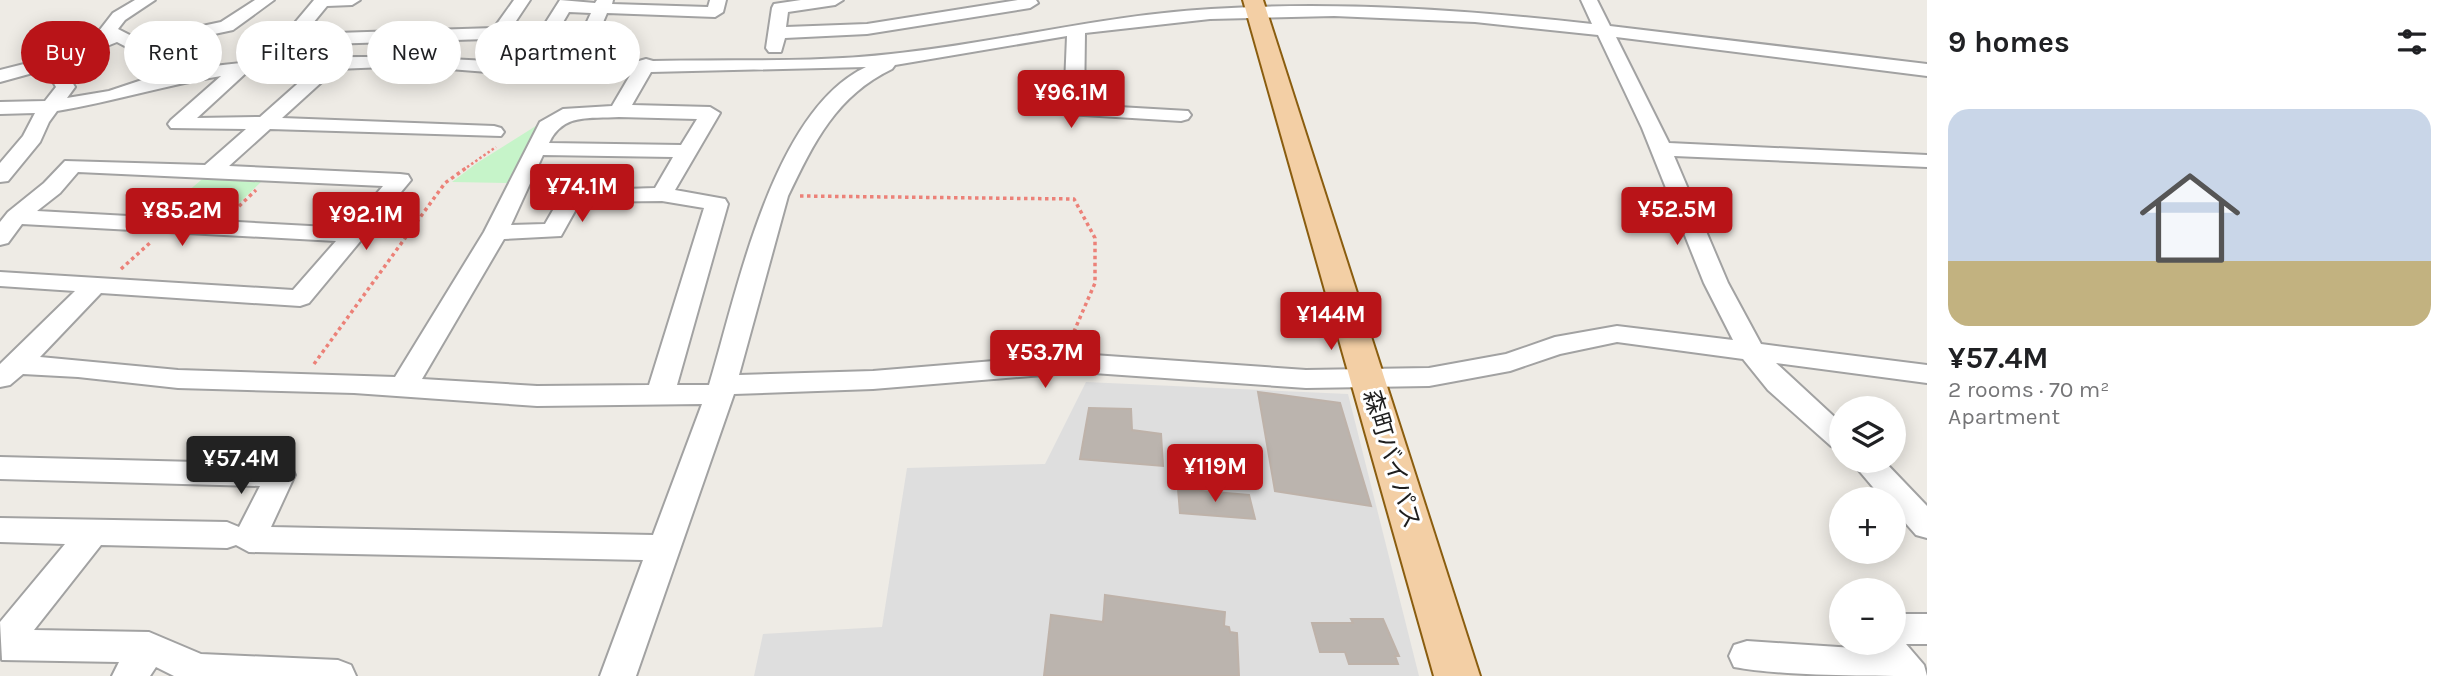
<!DOCTYPE html>
<meta charset="utf-8">
<style>
:root{--surface:#fff;--page:#f2f2f2;--text:#202124;--muted:#757577;--line:#e0e0e0;--accent:#b91418}
body{margin:0;font-family:Karla,"Noto Sans JP",sans-serif;background:var(--page);color:var(--text);height:100vh;display:flex;flex-direction:column;font-size:26px;white-space:nowrap}
*{box-sizing:border-box;margin:0}
p{font-size:23px;color:var(--muted)}
.icon{flex:none;width:38px;height:38px;fill:none;stroke:currentColor;stroke-width:2;stroke-linecap:round;stroke-linejoin:round}
.map{position:relative;flex:1;overflow:hidden}
.drawer{display:flex;flex-direction:column;background:var(--surface);width:525px}
.drawer>*{flex:none}
.guide{position:absolute;left:21px;top:21px;width:665px;height:63px;display:flex;gap:14px}
.fabs{position:absolute;left:1829px;top:396px;display:grid;gap:14px}
.fabs a{display:grid;place-items:center;width:77px;height:77px;border-radius:50%;background:var(--surface);box-shadow:0 4px 18px #0003;font-size:35px}
.price{position:absolute;translate:-50% -60px;padding:0 16px;border-radius:7px;background:var(--accent);color:#fff;font-size:23px;line-height:46px;filter:drop-shadow(0 2px 4px #0008)}
.price::after{content:'';position:absolute;left:50%;top:42px;width:21px;height:16px;margin-left:-10px;background:inherit;clip-path:polygon(0 0,100% 0,50% 100%)}
.price.selected{background:#222;color:#fff}
ul{padding:0;list-style:none}
li{display:grid;align-content:center;gap:14px;height:371px;padding:0 21px}
li+li{border-top:2px solid var(--line)}
li span{display:grid;place-items:center;height:217px;border-radius:21px;color:#555}
li>.icon{margin-inline-start:auto}
span .icon{width:126px;height:126px;fill:#fffc;stroke-width:1}
li b{font-size:30px}
h2{display:flex;justify-content:space-between;align-items:center;height:84px;padding:0 21px;font-size:30px}
.tag{padding:0 24px;border-radius:32px;background:var(--surface);box-shadow:0 4px 18px #0003;font-size:24px;line-height:63px}
.tag.selected{background:var(--accent);color:#fff}
main{display:flex;flex:1;min-height:0}
.map>svg:first-child{display:block}
</style>
<main>
<div class="map">
<svg width="1927" height="676" viewBox="0 0 1927 676">
<rect width="100%" height="100%" fill="#eeebe5"/>
<g fill="#c6f4c9">
<polygon points="539,124 507,183 452,182 477,163"/>
<polygon points="207,175 265,178 217,225 153,221"/>
</g>
<polygon fill="#dedede" points="1086,382 1348,394 1419,676 754,676 763,634 882,627 907,468 1045,464"/>
<g fill="#bbb4ae" stroke="#beb2a9" stroke-width="2">
<polygon points="1258,392 1340,403 1371,506 1275,491"/>
<polygon points="1089,408 1131,409 1132,430 1161,434 1163,466 1080,459"/>
<polygon points="1178,489 1249,495 1255,519 1180,513"/>
<polygon points="1105,595 1225,612 1224,626 1229,627 1230,632 1237,633 1239,676 1044,676 1051,615 1103,622"/>
<polygon points="1351,619 1383,619 1399,656 1395,656 1398,664 1349,664 1345,652 1320,652 1312,623 1353,623"/>
</g>
<g fill="none" stroke-linecap="round" stroke-linejoin="round">
<g stroke="#a2a2a2" stroke-width="4">
<g id="minor">
<path d="M135,0h20l-30,20 -7,9 33,17 17,27 7,-1v-7l-18,-26 3,-4 61,-13 34,-22h19l-41,30 -56,12 17,27c108,-17 218,-13 326,-6l40,-63 35,3 2,-3h16l-1,4 96,3 2,-7h16l-3,12 -8,5 -108,-4 -21,49 53,-1 7,-2 7,2c79,-2 160,2 238,-7 108,-11 212,-39 320,-45 128,-8 255,1 381,15l-11,-24h16l13,26 317,38v12l-311,-39 53,106 258,12v12l-253,-11 54,127 33,61 166,21v18l-151,-20 65,60v26l-10,-3 -63,-56 -25,-31 -126,-17 -57,12 -50,17 -81,15 -123,2 -227,-16 -206,17 -139,5 -98,282h-36l43,-116 -394,-8 -13,-7 -9,3 -126,-3 -67,85 115,2 52,22 137,6 13,5 5,11h-182l-18,-9 -6,9h-38l7,-14 -117,-2 -2,-38 65,-78 -65,-2v-24l227,4 12,5 21,-41 -260,-7v-22l280,7 11,3 4,8 -24,52 382,8 49,-131 -165,2 -183,-13 -176,-5 -100,-11 -55,-3 -13,11 -10,2v-23l75,-73 -75,-5v-14l293,18 43,-49 -314,-17 -14,19 -8,2v-23l8,-10 36,-29 21,-22 140,4 41,-36 -75,-1 -3,-4 3,-4 50,-44c-56,9 -109,26 -164,35l-8,11 -9,20 -32,39 -8,1v-19l23,-27 12,-23 -35,1v-12l45,-1 11,-14 -5,-9 -11,-7 -40,11v-12l36,-9 67,-26 -4,-4 14,-18zM569,12l22,1 -23,50h-29zM1334,16l141,6 123,13 44,93 62,155 29,57 -116,-14 -62,11 -49,17 -77,14 -123,2 -227,-16 -206,17 -134,4 49,-179c26,-54 48,-100 104,-127l3,-4 172,-29 -3,74 3,4 114,7 7,-2 3,-4 -3,-4 -104,-6 1,-72 125,-14zM117,42l21,11 13,24 -42,14 -42,7 8,-11 -10,-17 -8,-4zM411,66l115,9 106,-3 -20,34 -49,3 -23,13 -56,110 -89,145 -217,-7 -138,-13 61,-64 199,13 9,-3 102,-123 -3,-5 -8,-1 -171,-8 41,-37 231,7 3,-4 -3,-4 -7,-2 -212,-8 54,-49zM866,67c-94,44 -129,226 -157,318h-32l51,-181 -3,-5 -50,-9 45,-77 -10,-6 -78,-2 19,-33zM313,70l-53,47 -63,1 50,-46zM619,117l78,2 -16,26 -132,-2c14,-30 40,-24 70,-26zM543,155l130,2 -18,31 -91,3 -19,33 -34,1zM78,172l305,14 -36,42 -310,-17 23,-18zM662,201l42,7 -55,177 -112,1 -115,-7 82,-140 57,-3 19,-34z"/>
<polygon points="314,0 360,0 352,5 327,6 304,34 494,28 514,0 530,0 496,51 490,52 481,47 487,39 295,45 289,52 277,52 274,48 277,44"/>
<polygon points="801,0 843,0 835,5 788,12 786,27 867,24 1018,0 1036,0 1038,3 1030,8 867,34 785,38 781,52 769,52 766,48 772,8 774,4"/>
<polygon points="1850,460 1883,460 1927,506 1927,538 1916,535 1894,510 1894,499 1883,499"/>
<path d="M1894,614h33v30h-21l18,21 3,11c-52,0 -146,0 -193,-9l-5,-11 5,-11 13,-4 122,8 -3,-7h28z"/>
</g>
</g>
<g stroke="#8a5d0f" stroke-width="4">
<polygon id="major" points="1243,0 1263,0 1480,676 1434,676"/>
</g>
<polyline stroke="#ec8178" stroke-width="2.5" stroke-dasharray="2.5 2.5" stroke-linecap="butt" points="463,170 496,147"/>
<g stroke="#ec8178" stroke-width="3.5" stroke-dasharray="3.5 3.5" stroke-linecap="butt">
<polyline points="800,196 1074,199 1095,238 1095,283 1069,343"/>
<polyline points="166,206 187,188"/>
<polyline points="234,211 256,190"/>
<polyline points="121,269 152,241"/>
<polyline points="314,364 445,183 466,168"/>
</g>
<use href="#minor" fill="#fff" fill-rule="evenodd"/>
<use href="#major" fill="#f3cfa5" fill-rule="evenodd"/>
</g>
<g text-anchor="middle" stroke-width="6" stroke-linejoin="round" paint-order="stroke">
<g font-size="24" fill="#1e1e1e" stroke="#fff">
<text transform="translate(1392 459) rotate(73)" y="8">森町バイパス</text>
</g>
</g>
</svg>
<div class="fabs">
<a><svg class="icon" aria-label="layers" viewBox="0 0 24 24"><path d="M12 4l9 5-9 5-9-5zM3 14l9 5 9-5"/></svg></a>
<a>+</a>
<a>−</a>
</div>
<b class="price" style="left:1071px;top:130px">¥96.1M</b>
<b class="price" style="left:582px;top:224px">¥74.1M</b>
<b class="price" style="left:1677px;top:247px">¥52.5M</b>
<b class="price" style="left:182px;top:248px">¥85.2M</b>
<b class="price" style="left:366px;top:252px">¥92.1M</b>
<b class="price" style="left:1331px;top:352px">¥144M</b>
<b class="price" style="left:1045px;top:390px">¥53.7M</b>
<b class="price selected" style="left:241px;top:496px">¥57.4M</b>
<b class="price" style="left:1215px;top:504px">¥119M</b>
<div class="guide">
<a class="tag selected">Buy</a>
<a class="tag">Rent</a>
<a class="tag">Filters</a>
<a class="tag">New</a>
<a class="tag">Apartment</a>
</div>
</div>
<section class="drawer">
<h2>9 homes<svg class="icon" aria-label="filters" viewBox="0 0 24 24"><path d="M4 7h16M4 17h16"/><circle cx="9" cy="7" r="2"/><circle cx="15" cy="17" r="2"/></svg></h2>
<ul>
<li><span style="background:linear-gradient(#c9d6e8 70%,#c2b280 0)"><svg class="icon" aria-label="home" viewBox="0 0 24 24"><path d="M3 11l9-7 9 7M6 9v11h12V9"/></svg></span><div><b>¥57.4M</b><p>2 rooms · 70 m²</p><p>Apartment</p></div></li>
</ul>
</section>
</main>
